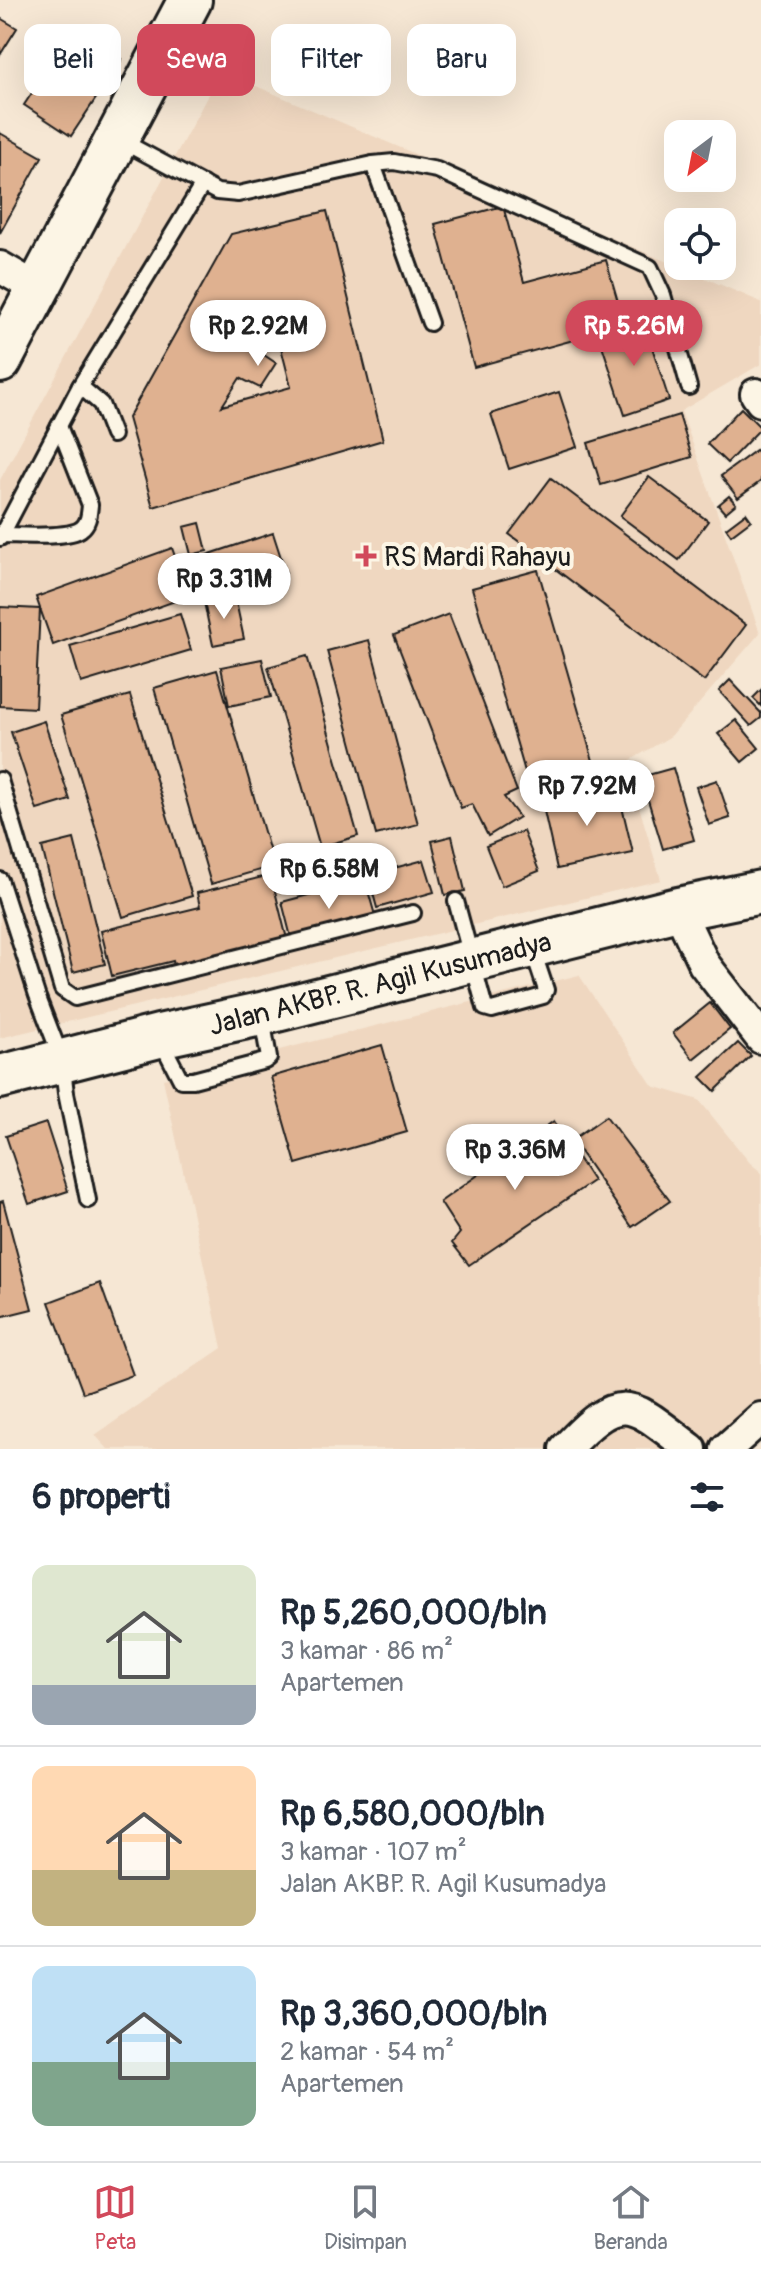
<!DOCTYPE html>
<html lang="id">
<meta charset="utf-8">
<style>
:root{--surface:#fff;--page:#f6f6f7;--text:#1f2937;--muted:#747a83;--line:#e0e1e3;--accent:#d1495b}
body{margin:0;font-family:Pangolin,sans-serif;background:var(--page);color:var(--text);height:100vh;display:flex;flex-direction:column;font-size:30px;white-space:nowrap}
*{box-sizing:border-box;margin:0}
p{font-size:26px;color:var(--muted)}
.icon{flex:none;width:44px;height:44px;fill:none;stroke:currentColor;stroke-width:2;stroke-linecap:round;stroke-linejoin:round}
.map{position:relative;height:1449px;overflow:hidden}
.panel{display:flex;flex-direction:column;background:var(--surface);flex:1}
.panel>*{flex:none}
.banner{position:absolute;left:24px;top:24px;width:714px;height:72px;display:flex;gap:16px}
.needle{width:52px;rotate:212deg}
.buttons{position:absolute;left:664px;top:120px;display:grid;gap:16px}
.buttons a{display:grid;place-items:center;width:72px;height:72px;border-radius:16px;background:var(--surface);box-shadow:0 8px 32px #0002;font-size:40px}
.price{position:absolute;translate:-50% -68px;padding:0 18px;border-radius:28px;background:#fff;color:#222;font-size:26px;line-height:52px;filter:drop-shadow(0 2px 4px #0008)}
.price::after{content:'';position:absolute;left:50%;top:48px;width:24px;height:18px;margin-left:-12px;background:inherit;clip-path:polygon(0 0,100% 0,50% 100%)}
.price.on{background:var(--accent);color:#fff}
ul{padding:0;list-style:none}
li{display:flex;align-items:center;gap:24px;height:200px;padding:0 32px}
li+li{border-top:2px solid var(--line)}
li span{display:grid;place-items:center;flex:none;width:224px;height:160px;border-radius:16px;color:#555}
li>.icon{margin-inline-start:auto}
span .icon{width:96px;height:96px;fill:#fffc;stroke-width:1}
li b{font-size:34px}
h2{display:flex;justify-content:space-between;align-items:center;height:96px;padding:0 32px;font-size:34px}
.pill{padding:0 28px;border-radius:16px;background:var(--surface);box-shadow:0 8px 32px #0002;font-size:28px;line-height:72px}
.pill.on{background:var(--accent);color:#fff}
.tab-bar{display:flex;justify-content:space-around;align-items:center;height:112px;border-top:2px solid var(--line);background:var(--surface);font-size:22px;color:var(--muted)}
.tab-bar a{display:grid;justify-items:center;gap:4px}
.tab-bar .on{color:var(--accent)}
.map>svg:first-child{display:block}
</style>
<div class="map">
<svg width="761" height="1449" viewBox="0 0 761 1449">
<rect width="100%" height="100%" fill="#f6e7d4"/>
<filter id="ink" filterUnits="userSpaceOnUse"><feTurbulence type="fractalNoise" baseFrequency=".0125" numOctaves="2"/><feDisplacementMap in="SourceGraphic" scale="16" xChannelSelector="R" yChannelSelector="G"/><feConvolveMatrix kernelMatrix="1 2 1 2 8 2 1 2 1" color-interpolation-filters="sRGB"/></filter>
<g filter="url(#ink)">
<g fill="#efd7c0">
<polygon points="221,71 761,302 761,364 681,411 760,633 671,736 626,763 661,880 0,1038 0,480"/>
<polygon points="579,975 653,1086 699,1100 750,1163 761,1172 761,1409 717,1449 108,1449 95,1435 222,1348 163,1079"/>
</g>
<g fill="#dfb190" stroke="#1c1c1c" stroke-width="2" fill-rule="evenodd">
<polygon points="0,18 17,28 0,55"/>
<polygon points="75,28 122,59 71,136 24,105"/>
<polygon points="0,133 42,157 0,233"/>
<polygon points="503,206 524,282 606,260 625,326 474,367 435,224"/>
<path d="M327,211l56,229 -230,67 -25,-89 103,-184zM273,316l18,71 -69,19 18,-28 20,10 16,-25 -21,-14z"/>
<polygon points="644,322 669,400 625,415 599,336"/>
<polygon points="559,392 577,447 509,469 491,414"/>
<polygon points="741,408 761,428 727,463 707,444"/>
<polygon points="679,415 692,457 601,485 588,443"/>
<polygon points="756,450 761,457 761,481 738,498 721,476"/>
<polygon points="649,477 708,521 679,560 620,516"/>
<polygon points="551,478 746,625 704,681 509,534"/>
<polygon points="729,496 736,504 725,513 718,505"/>
<polygon points="746,513 751,520 731,535 726,528"/>
<polygon points="200,523 207,551 191,555 184,527"/>
<polygon points="273,533 286,573 206,600 192,560"/>
<polygon points="172,548 189,596 53,645 36,597"/>
<polygon points="538,570 596,771 530,789 472,588"/>
<polygon points="235,597 244,639 213,645 204,602"/>
<polygon points="0,607 40,609 35,708 0,706"/>
<polygon points="180,614 191,650 81,683 70,646"/>
<polygon points="449,614 517,791 504,797 519,817 488,836 472,804 461,808 394,635"/>
<polygon points="369,640 418,824 376,835 327,651"/>
<polygon points="307,656 358,836 320,847 268,667"/>
<polygon points="262,659 271,697 229,706 221,667"/>
<polygon points="217,670 274,866 211,884 154,688"/>
<polygon points="730,680 761,713 761,718 751,726 719,691"/>
<polygon points="761,690 761,706 753,698"/>
<polygon points="130,695 192,896 123,917 61,715"/>
<polygon points="736,720 759,748 742,762 718,734"/>
<polygon points="44,721 70,800 37,810 11,732"/>
<polygon points="673,768 694,840 663,849 641,777"/>
<polygon points="717,780 730,818 709,825 696,787"/>
<polygon points="617,786 633,853 557,869 542,802"/>
<polygon points="523,831 539,871 502,886 486,846"/>
<polygon points="452,836 465,891 445,895 432,841"/>
<polygon points="74,839 105,964 73,972 42,847"/>
<polygon points="424,860 434,892 377,908 368,875"/>
<polygon points="271,875 288,943 175,970 173,961 112,976 101,931 200,907 197,893"/>
<polygon points="365,880 376,919 292,941 282,902"/>
<polygon points="710,1003 730,1029 693,1059 673,1033"/>
<polygon points="738,1043 751,1056 715,1091 701,1077"/>
<polygon points="382,1045 407,1132 296,1164 271,1077"/>
<polygon points="606,1116 670,1201 632,1227 572,1140"/>
<polygon points="554,1121 593,1181 469,1265 452,1243 460,1233 440,1202"/>
<polygon points="46,1123 68,1191 29,1204 6,1136"/>
<polygon points="3,1201 32,1309 0,1317 0,1202"/>
<polygon points="100,1283 133,1375 83,1393 49,1302"/>
</g>
<g fill="none" stroke-linecap="round" stroke-linejoin="round">
<g stroke="#1c1c1c" stroke-width="20">
<g id="lane">
<polyline points="120,140 217,192 238,194 373,164 394,162 437,170 650,267 663,295 689,387"/>
<polyline points="373,164 430,323"/>
<polyline points="80,386 101,404 113,435"/>
<path d="M2,535c18,0 65,4 79,-6 8,-6 8,-15 9,-24l-31,-79"/>
<polyline points="0,538 80,386 203,184"/>
<polyline points="0,780 62,989 75,998 413,913"/>
<polyline points="0,880 37,995 62,1060 66,1093 88,1200"/>
<polyline points="456,901 485,1008 492,1010 543,996 546,990 533,951"/>
<polyline points="161,1041 181,1080 193,1080 265,1061 269,1058 262,1018"/>
</g>
</g>
<g stroke="#1c1c1c" stroke-width="36">
<g id="street">
<polyline points="0,267 38,289"/>
<polyline points="756,394 761,401"/>
<polyline points="678,909 704,964 761,1038"/>
<path d="M565,1449c57,-62 67,-45 126,0"/>
<polyline points="726,1449 761,1418"/>
</g>
</g>
<g stroke="#1c1c1c" stroke-width="48">
<g id="secondary">
<polyline points="0,361 190,0"/>
<polyline points="0,1077 159,1036 261,1014 678,909 761,892"/>
</g>
</g>
<use href="#lane" stroke="#fcf5e5" stroke-width="14"/>
<use href="#street" stroke="#fcf5e5" stroke-width="30"/>
<use href="#secondary" stroke="#fcf5e5" stroke-width="42"/>
</g>
</g>
<path fill="#d1495b" stroke="#fcf5e5" stroke-width="3" d="M362 544h8v8h8v8h-8v8h-8v-8h-8v-8h8z"/>
<g text-anchor="middle" stroke-width="8" stroke-linejoin="round" paint-order="stroke">
<g font-size="28" fill="#1c1c1c" stroke="#fcf5e5" text-anchor="start">
<text x="384" y="566">RS Mardi Rahayu</text>
</g>
<g font-size="28" fill="#1c1c1c" stroke="#fcf5e5">
<text transform="translate(380 983) rotate(-14)" y="10">Jalan AKBP. R. Agil Kusumadya</text>
</g>
</g>
</svg>
<div class="buttons">
<a><svg class="needle" viewBox="-14 -14 28 28"><path d="M0-13l5 13h-10z" fill="#e53935"/><path d="M0 13l5-13h-10z" fill="#747a83"/></svg></a>
<a><svg class="icon" aria-label="locate" viewBox="0 0 24 24"><circle cx="12" cy="12" r="6"/><path d="M12 2v4M12 18v4M2 12h4M18 12h4"/></svg></a>
</div>
<b class="price" style="left:258px;top:368px">Rp 2.92M</b>
<b class="price on" style="left:634px;top:368px">Rp 5.26M</b>
<b class="price" style="left:224px;top:621px">Rp 3.31M</b>
<b class="price" style="left:587px;top:828px">Rp 7.92M</b>
<b class="price" style="left:329px;top:911px">Rp 6.58M</b>
<b class="price" style="left:515px;top:1192px">Rp 3.36M</b>
<div class="banner">
<a class="pill">Beli</a>
<a class="pill on">Sewa</a>
<a class="pill">Filter</a>
<a class="pill">Baru</a>
</div>
</div>
<section class="panel">
<h2>6 properti<svg class="icon" aria-label="filters" viewBox="0 0 24 24"><path d="M4 7h16M4 17h16"/><circle cx="9" cy="7" r="2"/><circle cx="15" cy="17" r="2"/></svg></h2>
<ul>
<li><span style="background:linear-gradient(#dfe7d0 75%,#9aa5b1 0)"><svg class="icon" aria-label="home" viewBox="0 0 24 24"><path d="M3 11l9-7 9 7M6 9v11h12V9"/></svg></span><div><b>Rp 5,260,000/bln</b><p>3 kamar · 86 m²</p><p>Apartemen</p></div></li>
<li><span style="background:linear-gradient(#ffd9b3 65%,#c2b280 0)"><svg class="icon" aria-label="home" viewBox="0 0 24 24"><path d="M3 11l9-7 9 7M6 9v11h12V9"/></svg></span><div><b>Rp 6,580,000/bln</b><p>3 kamar · 107 m²</p><p>Jalan AKBP. R. Agil Kusumadya</p></div></li>
<li><span style="background:linear-gradient(#bfe0f5 60%,#7fa58c 0)"><svg class="icon" aria-label="home" viewBox="0 0 24 24"><path d="M3 11l9-7 9 7M6 9v11h12V9"/></svg></span><div><b>Rp 3,360,000/bln</b><p>2 kamar · 54 m²</p><p>Apartemen</p></div></li>
</ul>
</section>
<nav class="tab-bar">
<a class="on"><svg class="icon" aria-label="map" viewBox="0 0 24 24"><path d="M3 6l6-2 6 2 6-2v14l-6 2-6-2-6 2zM9 4v14M15 6v14"/></svg>Peta</a>
<a><svg class="icon" aria-label="saved" viewBox="0 0 24 24"><path d="M7 4h10v16l-5-4-5 4z"/></svg>Disimpan</a>
<a><svg class="icon" aria-label="home" viewBox="0 0 24 24"><path d="M3 11l9-7 9 7M6 9v11h12V9"/></svg>Beranda</a>
</nav>
